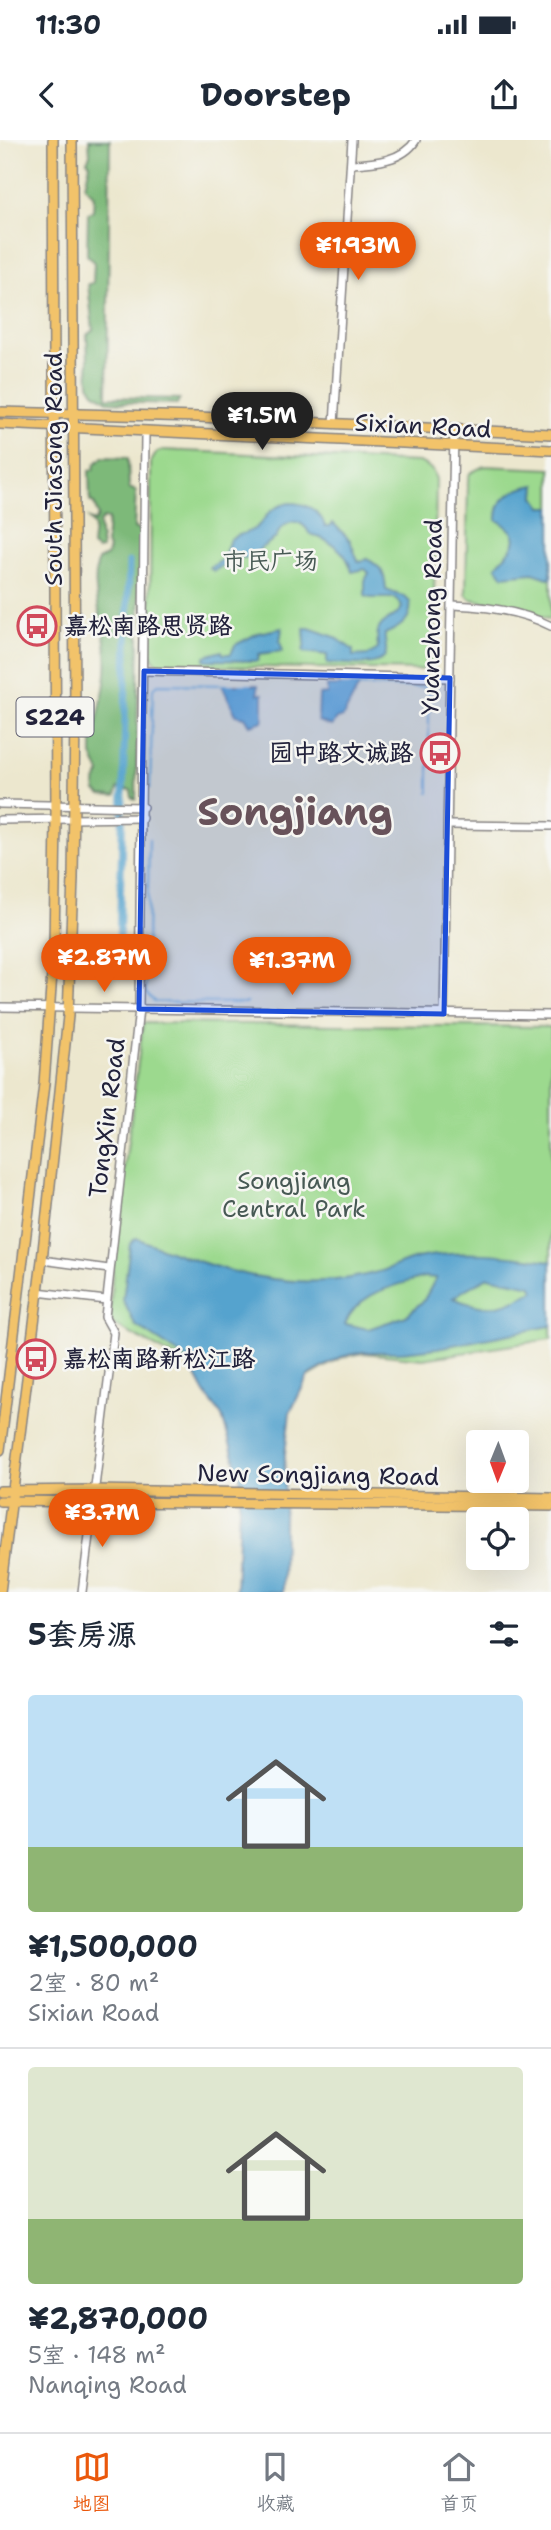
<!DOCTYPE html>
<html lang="zh">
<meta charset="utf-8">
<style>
:root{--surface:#fff;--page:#f6f6f7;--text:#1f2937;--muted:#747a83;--line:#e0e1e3;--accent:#ea580c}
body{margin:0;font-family:"Shantell Sans","LXGW WenKai TC",sans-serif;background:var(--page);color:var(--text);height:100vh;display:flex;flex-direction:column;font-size:26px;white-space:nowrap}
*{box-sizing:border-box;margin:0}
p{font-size:23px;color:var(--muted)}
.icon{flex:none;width:38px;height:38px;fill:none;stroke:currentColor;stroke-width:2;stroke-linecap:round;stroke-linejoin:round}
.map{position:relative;height:1452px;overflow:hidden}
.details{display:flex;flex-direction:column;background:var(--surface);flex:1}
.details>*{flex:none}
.needle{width:46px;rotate:181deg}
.tools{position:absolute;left:466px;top:1290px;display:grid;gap:14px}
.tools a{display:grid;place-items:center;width:63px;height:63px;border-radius:7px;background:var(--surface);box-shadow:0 7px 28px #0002;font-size:35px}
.price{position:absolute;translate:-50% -60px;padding:0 16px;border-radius:24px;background:var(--accent);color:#fff;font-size:23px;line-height:46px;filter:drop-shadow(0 2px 4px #0008)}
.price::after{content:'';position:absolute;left:50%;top:42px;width:21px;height:16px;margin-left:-10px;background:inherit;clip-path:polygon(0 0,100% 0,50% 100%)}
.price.current{background:#222;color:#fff}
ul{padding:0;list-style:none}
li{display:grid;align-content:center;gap:14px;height:371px;padding:0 28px}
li+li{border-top:2px solid var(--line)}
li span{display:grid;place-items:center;height:217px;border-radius:7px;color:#555}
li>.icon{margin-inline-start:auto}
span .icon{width:126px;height:126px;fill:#fffc;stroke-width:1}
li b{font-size:30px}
h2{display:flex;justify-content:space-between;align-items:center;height:84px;padding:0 28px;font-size:30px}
.status{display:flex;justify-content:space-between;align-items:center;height:49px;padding:0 35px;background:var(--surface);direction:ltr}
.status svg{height:19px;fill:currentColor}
header{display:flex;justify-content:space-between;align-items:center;height:91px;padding:0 28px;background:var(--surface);font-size:32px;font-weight:700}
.dock{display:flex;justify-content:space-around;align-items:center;height:98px;border-top:2px solid var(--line);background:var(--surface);font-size:19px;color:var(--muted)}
.dock a{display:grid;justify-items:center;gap:4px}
.dock .current{color:var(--accent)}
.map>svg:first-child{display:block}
</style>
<div class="status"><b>11:30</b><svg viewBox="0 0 49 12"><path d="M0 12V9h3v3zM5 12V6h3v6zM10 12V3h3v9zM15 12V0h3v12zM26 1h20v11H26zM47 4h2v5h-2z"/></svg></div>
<header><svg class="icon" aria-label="back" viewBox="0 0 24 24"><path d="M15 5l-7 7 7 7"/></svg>Doorstep<svg class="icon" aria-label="share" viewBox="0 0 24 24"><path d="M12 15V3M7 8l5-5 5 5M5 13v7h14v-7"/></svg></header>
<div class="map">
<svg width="551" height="1452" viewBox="0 0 551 1452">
<rect width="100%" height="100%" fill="#f6f6f2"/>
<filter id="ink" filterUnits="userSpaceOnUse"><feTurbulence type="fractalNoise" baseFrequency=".0143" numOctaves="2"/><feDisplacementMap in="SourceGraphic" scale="14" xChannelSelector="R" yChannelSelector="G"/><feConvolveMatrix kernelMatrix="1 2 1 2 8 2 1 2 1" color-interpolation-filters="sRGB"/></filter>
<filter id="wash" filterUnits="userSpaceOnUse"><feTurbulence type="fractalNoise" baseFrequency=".00686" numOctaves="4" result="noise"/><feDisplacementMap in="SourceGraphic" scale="28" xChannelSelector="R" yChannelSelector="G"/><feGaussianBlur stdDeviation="1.57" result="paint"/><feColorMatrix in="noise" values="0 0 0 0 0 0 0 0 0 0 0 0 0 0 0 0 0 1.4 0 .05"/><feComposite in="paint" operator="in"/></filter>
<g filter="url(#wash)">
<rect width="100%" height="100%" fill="#ece7ce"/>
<g fill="#9cd98e" stroke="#5f7e64" stroke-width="2">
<path d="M163,310l256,12c10,4 15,8 17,18l-3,178 -2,6 -10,6 -257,-5c-9,-2 -12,-5 -14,-14l1,-189 6,-10z"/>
<polygon points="484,326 551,329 551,480 511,467 470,459 466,454 468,340 470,333"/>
<polygon points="143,883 551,887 551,1199 423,1219 363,1213 341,1218 310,1236 182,1221 110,1183 113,1120"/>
</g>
<g fill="#7db979" stroke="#506e5a" stroke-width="2">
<polygon points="89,0 110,0 107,257 180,259 177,264 109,262 94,252 89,244 87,195 93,190 88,144 93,143 94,122 87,115 88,74 93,70 94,56 85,46 90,24 87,21 90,15"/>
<path d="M103,317l25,1 1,30 7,3 -2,37 7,3 -5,268 -4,-1 -1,-8 -13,-2 -2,8 -15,-1 -5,-4 -1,-7 5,-11 -8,-18v-12c6,-29 17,-61 14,-91 -2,-32 -16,-60 -8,-92l9,-4 2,-8 -3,-4 2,-25 -5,-1 -4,6 3,25 -5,1 -5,-4 2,-19 -5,-8 6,3 3,-6 -4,-13 -4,-2 -1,-30 5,-2 1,-5z"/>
</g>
<g fill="#54a3ce" stroke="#3b6284" stroke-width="2" fill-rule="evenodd">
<path d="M536,345l-1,12 7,10h9v72l-18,-6 -30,3 -7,-10c16,-19 32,-28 1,-46 -1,-24 19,-32 39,-35z"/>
<path d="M289,363c17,0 31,7 36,23h5l3,-3 17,17 8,21 3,1 6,-3c15,8 18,14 19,31l19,7 5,5c3,18 -11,26 -25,32 -1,7 2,12 1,18 -1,18 -45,11 -59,11v-8l-24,-3 2,-10 -1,-14h5l26,9 18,13v6l15,-1 10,-6c0,-6 -2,-12 0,-18 4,-13 20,-12 24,-24l-7,-9h-25l-5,-2v-16l4,-7 -4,-4 -13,3c-5,-21 -20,-30 -39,-37 -7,-2 -2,-1 -7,-7 -12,-13 -26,-2 -30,10l-15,10 -10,11 -10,-2 -10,11 -9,-2 -8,5 -4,-3 13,-9 7,-20c8,-5 15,-5 22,-9 15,-7 10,-21 37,-27z"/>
<polygon points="282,488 280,502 283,511 259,514 258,521 205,520 205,516 222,511 223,514 231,514 235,505 258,493"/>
<polygon points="222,545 258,545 258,554 263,554 263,581 250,585 245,577 236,575"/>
<polygon points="327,546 359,546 343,577 337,579 332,586 318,581 319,555 327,554"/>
<path d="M136,1098c60,24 122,47 187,43 19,-1 40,-5 59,-10 11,-4 23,-10 35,-13 42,-9 92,-3 134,3v65l-113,22 -36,4h-40l-21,5 -33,19 -18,37 -5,41 -2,138h-47l4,-115 -18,-61 -17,-23 -18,-34 -52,-34 -12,-25 7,-56zM424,1137l12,1 -12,22 -18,16 -38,13 -23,-5c14,-33 48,-37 79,-47zM488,1137l44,9 2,5c-32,18 -47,21 -81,7l13,-9z"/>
</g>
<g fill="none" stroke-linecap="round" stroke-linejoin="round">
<g stroke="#54a3ce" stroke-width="2">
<polyline points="239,545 251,545"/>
<polyline points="342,546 425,547 429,553 429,653"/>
<polyline points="150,648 153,549 158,544 233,545"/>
<polyline points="149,699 146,853 155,862 247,863"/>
</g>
<polyline stroke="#54a3ce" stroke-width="7" points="119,811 129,422"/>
</g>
</g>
<g filter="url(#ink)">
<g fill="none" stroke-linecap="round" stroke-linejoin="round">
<g stroke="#878484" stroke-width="10">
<g id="minor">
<path d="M351,24c23,-1 52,-3 65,-24"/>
<polyline points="334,284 352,0"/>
<path d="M452,465c33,1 69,6 99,21"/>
<polyline points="144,531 450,538"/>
<polyline points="0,664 143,667"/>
<polyline points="0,680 142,678"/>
<polyline points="449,685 551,686"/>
<polyline points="0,867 551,875"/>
<polyline points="444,874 454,290"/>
<polyline points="42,1120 109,1129"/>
<polyline points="37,1152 106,1160"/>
<polyline points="82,1452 114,1193 105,1177 139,869 145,293"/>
</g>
</g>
<g stroke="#878484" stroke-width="12">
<g id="major">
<polyline points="0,272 199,277 551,294"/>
<polyline points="0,284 551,310"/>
<polyline points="0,1310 44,944 54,806 56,680 53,0"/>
<polyline points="0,1351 95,1350 551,1358"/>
<polyline points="0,1361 551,1366"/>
<polyline points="0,1452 42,1120 68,876 73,738 75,575 72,0"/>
</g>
</g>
<use href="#minor" stroke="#fff" stroke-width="7"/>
<use href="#major" stroke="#f2c36a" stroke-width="9"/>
</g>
</g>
<path fill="#1d4ed8" fill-opacity="0.2" stroke="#1d4ed8" stroke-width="5" stroke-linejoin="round" d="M144,531l306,7 -6,336 -305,-5z"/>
<defs>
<g id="bus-ring" transform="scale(2.0125)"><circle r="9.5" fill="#f6f6f2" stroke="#d1495b" stroke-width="1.5"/><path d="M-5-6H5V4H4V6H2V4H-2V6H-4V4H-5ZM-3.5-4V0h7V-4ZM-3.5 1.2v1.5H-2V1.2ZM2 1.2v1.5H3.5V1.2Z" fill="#d1495b"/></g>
</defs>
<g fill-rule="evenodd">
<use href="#bus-ring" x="37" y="486"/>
<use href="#bus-ring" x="440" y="613"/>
<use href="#bus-ring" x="36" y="1219"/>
</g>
<g text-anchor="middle" stroke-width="5" stroke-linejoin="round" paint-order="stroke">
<rect fill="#f6f6f2" stroke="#626272" stroke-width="2" x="16.5" y="557.5" width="77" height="39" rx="5"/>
<g font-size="23" font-weight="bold" fill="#22223b">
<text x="55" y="585">S224</text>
</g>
<g font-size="24" fill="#22223b" stroke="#f6f6f2">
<text transform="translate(423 286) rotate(3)" y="8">Sixian Road</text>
<text transform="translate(54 329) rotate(-90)" y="8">South Jiasong Road</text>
<text transform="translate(432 477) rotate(-89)" y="8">Yuanzhong Road</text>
<text transform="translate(107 978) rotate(-83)" y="8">TongXin Road</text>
<text transform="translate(318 1335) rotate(1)" y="8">New Songjiang Road</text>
</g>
<g font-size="24" fill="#475954" stroke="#f6f6f2">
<text x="270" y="429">市民广场</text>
<text x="294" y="1049">Songjiang<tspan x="294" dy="28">Central Park</tspan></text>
</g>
<g font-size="24" font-weight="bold" fill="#22223b" stroke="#f6f6f2" text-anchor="start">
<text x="64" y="494">嘉松南路思贤路</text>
<text x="413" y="621" text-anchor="end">园中路文诚路</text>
<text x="63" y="1227">嘉松南路新松江路</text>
</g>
<g font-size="38" font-weight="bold" fill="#68525a" stroke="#f6f6f2">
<text x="295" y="685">Songjiang</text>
</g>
</g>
</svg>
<div class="tools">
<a><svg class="needle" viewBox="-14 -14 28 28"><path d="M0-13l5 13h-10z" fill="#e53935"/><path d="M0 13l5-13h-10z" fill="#747a83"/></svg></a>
<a><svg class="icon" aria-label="locate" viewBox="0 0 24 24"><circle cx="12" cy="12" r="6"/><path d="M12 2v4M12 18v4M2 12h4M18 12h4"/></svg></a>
</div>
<b class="price" style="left:358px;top:142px">¥1.93M</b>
<b class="price current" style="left:262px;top:312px">¥1.5M</b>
<b class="price" style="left:104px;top:854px">¥2.87M</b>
<b class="price" style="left:292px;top:857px">¥1.37M</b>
<b class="price" style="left:102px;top:1409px">¥3.7M</b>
</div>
<section class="details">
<h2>5套房源<svg class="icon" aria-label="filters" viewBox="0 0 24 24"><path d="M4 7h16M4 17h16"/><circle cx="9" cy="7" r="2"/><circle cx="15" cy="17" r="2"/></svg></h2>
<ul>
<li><span style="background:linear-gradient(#bfe0f5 70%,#8fb573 0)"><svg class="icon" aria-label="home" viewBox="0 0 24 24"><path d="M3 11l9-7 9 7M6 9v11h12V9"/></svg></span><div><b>¥1,500,000</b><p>2室 · 80 m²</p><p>Sixian Road</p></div></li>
<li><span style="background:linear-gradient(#dfe7d0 70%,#8fb573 0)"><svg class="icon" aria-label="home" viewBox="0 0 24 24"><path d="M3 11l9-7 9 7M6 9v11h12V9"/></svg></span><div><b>¥2,870,000</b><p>5室 · 148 m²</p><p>Nanqing Road</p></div></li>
</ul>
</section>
<nav class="dock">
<a class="current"><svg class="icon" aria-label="map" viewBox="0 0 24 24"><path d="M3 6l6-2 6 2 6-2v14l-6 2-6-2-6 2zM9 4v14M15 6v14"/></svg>地图</a>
<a><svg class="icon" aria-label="saved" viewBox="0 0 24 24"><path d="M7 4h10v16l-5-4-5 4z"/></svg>收藏</a>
<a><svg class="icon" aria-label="home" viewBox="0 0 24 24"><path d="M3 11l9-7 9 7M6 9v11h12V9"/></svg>首页</a>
</nav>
